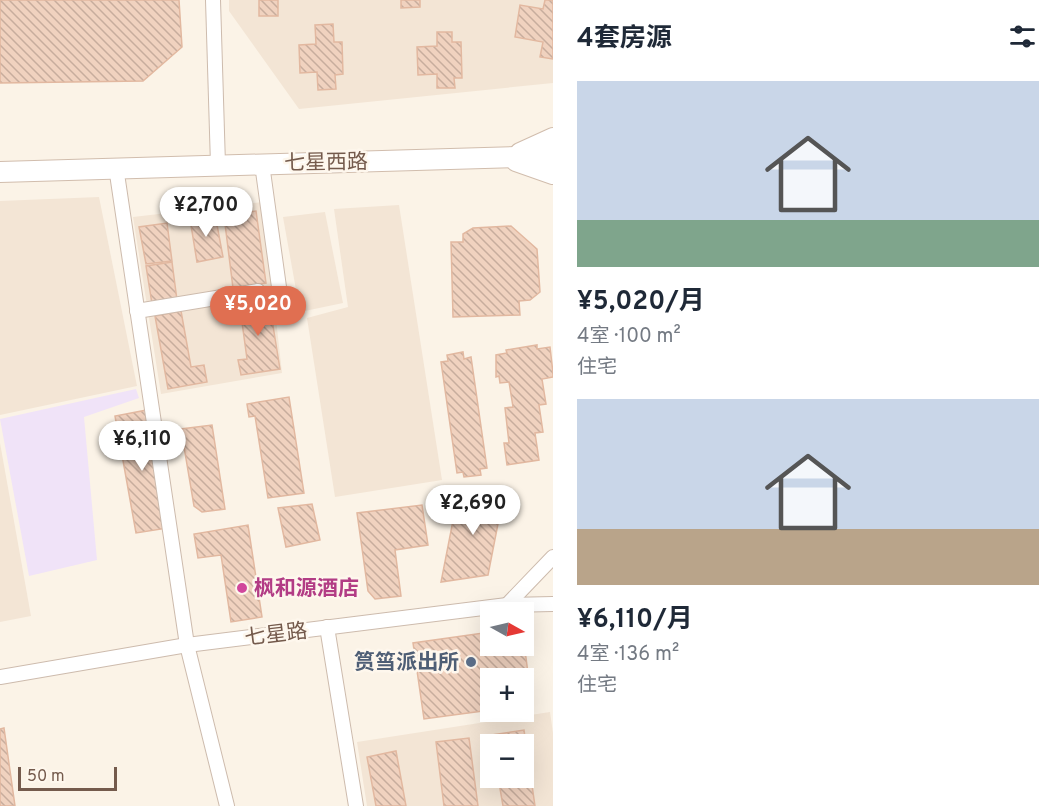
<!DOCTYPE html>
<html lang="zh">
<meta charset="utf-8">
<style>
:root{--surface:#fff;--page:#f2f2f3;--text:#1f2937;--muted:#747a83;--accent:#e06f51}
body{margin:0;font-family:Overpass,"Noto Sans SC",sans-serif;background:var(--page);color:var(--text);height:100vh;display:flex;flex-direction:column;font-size:22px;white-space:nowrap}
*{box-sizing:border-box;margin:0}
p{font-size:20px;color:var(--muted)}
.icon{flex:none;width:33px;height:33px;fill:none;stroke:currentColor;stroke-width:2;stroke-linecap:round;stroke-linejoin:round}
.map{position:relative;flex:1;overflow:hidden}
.sheet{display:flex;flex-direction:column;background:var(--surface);width:510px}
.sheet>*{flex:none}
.needle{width:39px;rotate:98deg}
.controls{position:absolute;left:480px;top:602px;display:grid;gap:12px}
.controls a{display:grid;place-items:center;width:54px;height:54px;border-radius:0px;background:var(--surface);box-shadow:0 6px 24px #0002;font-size:30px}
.scale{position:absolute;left:18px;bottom:15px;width:99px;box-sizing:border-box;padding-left:6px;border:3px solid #745a4c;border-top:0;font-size:16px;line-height:21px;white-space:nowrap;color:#745a4c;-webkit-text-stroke:4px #fef7ed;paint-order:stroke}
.price{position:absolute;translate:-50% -51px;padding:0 14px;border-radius:21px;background:#fff;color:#222;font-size:20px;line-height:39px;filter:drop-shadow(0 2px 3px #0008)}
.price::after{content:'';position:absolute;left:50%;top:36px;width:18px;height:14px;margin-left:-9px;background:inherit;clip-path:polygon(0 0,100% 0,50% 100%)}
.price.active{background:var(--accent);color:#fff}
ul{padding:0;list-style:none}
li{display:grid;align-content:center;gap:12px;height:318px;padding:0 24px}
li span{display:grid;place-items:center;height:186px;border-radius:0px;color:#555}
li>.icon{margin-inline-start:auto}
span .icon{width:108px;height:108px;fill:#fffc;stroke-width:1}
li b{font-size:26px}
h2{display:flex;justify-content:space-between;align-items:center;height:72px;padding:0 24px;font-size:26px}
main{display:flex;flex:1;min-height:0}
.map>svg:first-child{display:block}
</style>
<main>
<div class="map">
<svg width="553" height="806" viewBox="0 0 553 806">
<defs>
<pattern id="building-back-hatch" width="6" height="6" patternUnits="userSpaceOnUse" patternTransform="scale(1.5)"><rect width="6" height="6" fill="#f0d2bf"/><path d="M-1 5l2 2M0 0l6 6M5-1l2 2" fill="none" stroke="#c7ad9d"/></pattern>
</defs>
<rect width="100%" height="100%" fill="#fbf3e7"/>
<g fill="#f3e5d5" fill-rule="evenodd">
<polygon points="229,0 553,0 553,83 299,109 229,11"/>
<polygon points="99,197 137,386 0,415 0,201"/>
<polygon points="263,202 282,373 161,394 133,217"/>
<polygon points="399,205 442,480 335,497 307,318 348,307 334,209"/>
<polygon points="325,212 343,303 300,312 283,217"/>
<polygon points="0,443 31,616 0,622"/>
<path d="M550,712l3,21v73h-186l-10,-64zM490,744h34v33h-34z"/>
</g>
<polygon fill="#f0e3f8" points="136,389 139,398 84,417 97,560 29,576 0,419"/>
<g fill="url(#building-back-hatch)" stroke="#e2b8a0" stroke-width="1.5">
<polygon points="0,0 179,0 182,47 143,81 0,83"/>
<rect x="259" y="0" width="19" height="16"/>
<polygon points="401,0 420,0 420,7 401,8"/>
<polygon points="545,0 553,0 553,59 540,57 543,42 515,37 520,5 543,9"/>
<polygon points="333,24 334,42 342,42 343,74 335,75 336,89 318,90 317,72 300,73 299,45 316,44 315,25"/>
<polygon points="437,32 452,32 452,42 461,42 462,78 454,78 455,88 437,88 437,74 418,75 417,47 437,46"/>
<polygon points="256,211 266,283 233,288 224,216"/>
<polygon points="215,214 223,257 197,262 190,219"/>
<polygon points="167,223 172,261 146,264 139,227"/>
<polygon points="511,226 537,249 540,292 530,300 519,301 520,315 453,317 451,242 463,242 463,234 473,228"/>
<polygon points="172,262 177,300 152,304 146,266"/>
<polygon points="268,295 280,369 241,375 238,360 247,359 239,300"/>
<polygon points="181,311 191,367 204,365 207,382 168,389 155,316"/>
<polygon points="537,345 537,349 550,347 553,373 553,377 542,379 546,404 539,405 543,432 535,433 539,460 507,465 504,443 509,443 505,408 513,407 509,382 500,383 499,376 496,377 496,355 507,353 506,350"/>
<polygon points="463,352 464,359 471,357 487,468 480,469 481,475 464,477 463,472 457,473 441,362 448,361 447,355"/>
<polygon points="289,397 304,493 268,498 255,416 249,417 247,404"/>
<polygon points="147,410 168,528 136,533 115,416"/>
<polygon points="212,425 225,509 202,512 194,506 181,429"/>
<polygon points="482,489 504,493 488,575 441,582 458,495 479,499"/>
<polygon points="312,504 320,540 286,547 278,508"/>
<polygon points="422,505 428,545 395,550 401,596 375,599 368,591 357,513"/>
<polygon points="248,525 262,617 231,622 221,555 198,558 194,534"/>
<polygon points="490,632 490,645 524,643 532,703 524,705 524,678 490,678 490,710 424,719 413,643"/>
<polygon points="4,728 15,806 0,806 0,729"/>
<polygon points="524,730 535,806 503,806 498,777 524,777 524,744 493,744 492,735"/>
<polygon points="469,738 478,806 444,806 436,742"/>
<polygon points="396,751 406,806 376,806 367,757"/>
</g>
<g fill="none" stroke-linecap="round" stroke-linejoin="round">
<g stroke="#cdbbad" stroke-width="16">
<g id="minor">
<polyline points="213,0 218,165"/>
<polyline points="262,164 279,287"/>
<polyline points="116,167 187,645 227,806"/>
<polyline points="137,311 258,291"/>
<polyline points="507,605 553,557"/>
<polyline points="327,627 356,806"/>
<polyline points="0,677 187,645 507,605 553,604"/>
</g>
</g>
<g stroke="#d1bdad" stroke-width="22">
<g id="secondary">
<polyline points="520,153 553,138"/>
<polyline points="516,161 553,174"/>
<polyline points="0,172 553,156"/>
</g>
</g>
<use href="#minor" stroke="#fff" stroke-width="14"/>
<use href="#secondary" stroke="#fff" stroke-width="20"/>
</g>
<circle fill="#d1479c" stroke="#fef7ed" stroke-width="2" cx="242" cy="588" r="6"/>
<circle fill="#5c6f8a" stroke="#fef7ed" stroke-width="2" cx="471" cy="662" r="6"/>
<g text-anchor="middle" stroke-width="5" stroke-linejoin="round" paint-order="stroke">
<g font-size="21" fill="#745a4c" stroke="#fef7ed">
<text transform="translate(326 162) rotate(-1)" y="7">七星西路</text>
<text transform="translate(276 634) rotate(-7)" y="7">七星路</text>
</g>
<g font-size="21" font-weight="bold" fill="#b23c85" stroke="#fef7ed" text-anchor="start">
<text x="254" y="595">枫和源酒店</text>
</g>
<g font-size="21" font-weight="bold" fill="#4e5e75" stroke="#fef7ed" text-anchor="end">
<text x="459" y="669">筼筜派出所</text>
</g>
</g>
</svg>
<div class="controls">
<a><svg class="needle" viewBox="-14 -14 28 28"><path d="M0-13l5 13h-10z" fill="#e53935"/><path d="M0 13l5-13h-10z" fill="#747a83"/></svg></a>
<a>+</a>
<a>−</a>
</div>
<div class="scale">50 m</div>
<b class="price" style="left:206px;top:238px">¥2,700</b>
<b class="price active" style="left:258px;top:337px">¥5,020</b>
<b class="price" style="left:142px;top:472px">¥6,110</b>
<b class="price" style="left:473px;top:536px">¥2,690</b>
</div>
<section class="sheet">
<h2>4套房源<svg class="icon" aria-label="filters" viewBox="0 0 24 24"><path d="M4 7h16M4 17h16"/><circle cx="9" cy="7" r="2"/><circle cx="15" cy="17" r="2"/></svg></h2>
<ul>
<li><span style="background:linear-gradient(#c9d6e8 75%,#7fa58c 0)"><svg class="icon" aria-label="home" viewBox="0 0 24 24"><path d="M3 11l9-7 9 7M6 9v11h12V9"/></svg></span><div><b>¥5,020/月</b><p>4室 · 100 m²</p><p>住宅</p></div></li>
<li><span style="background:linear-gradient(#c9d6e8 70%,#b9a48a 0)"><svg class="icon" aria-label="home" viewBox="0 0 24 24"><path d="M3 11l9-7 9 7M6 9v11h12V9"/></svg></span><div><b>¥6,110/月</b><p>4室 · 136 m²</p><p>住宅</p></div></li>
</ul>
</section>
</main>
